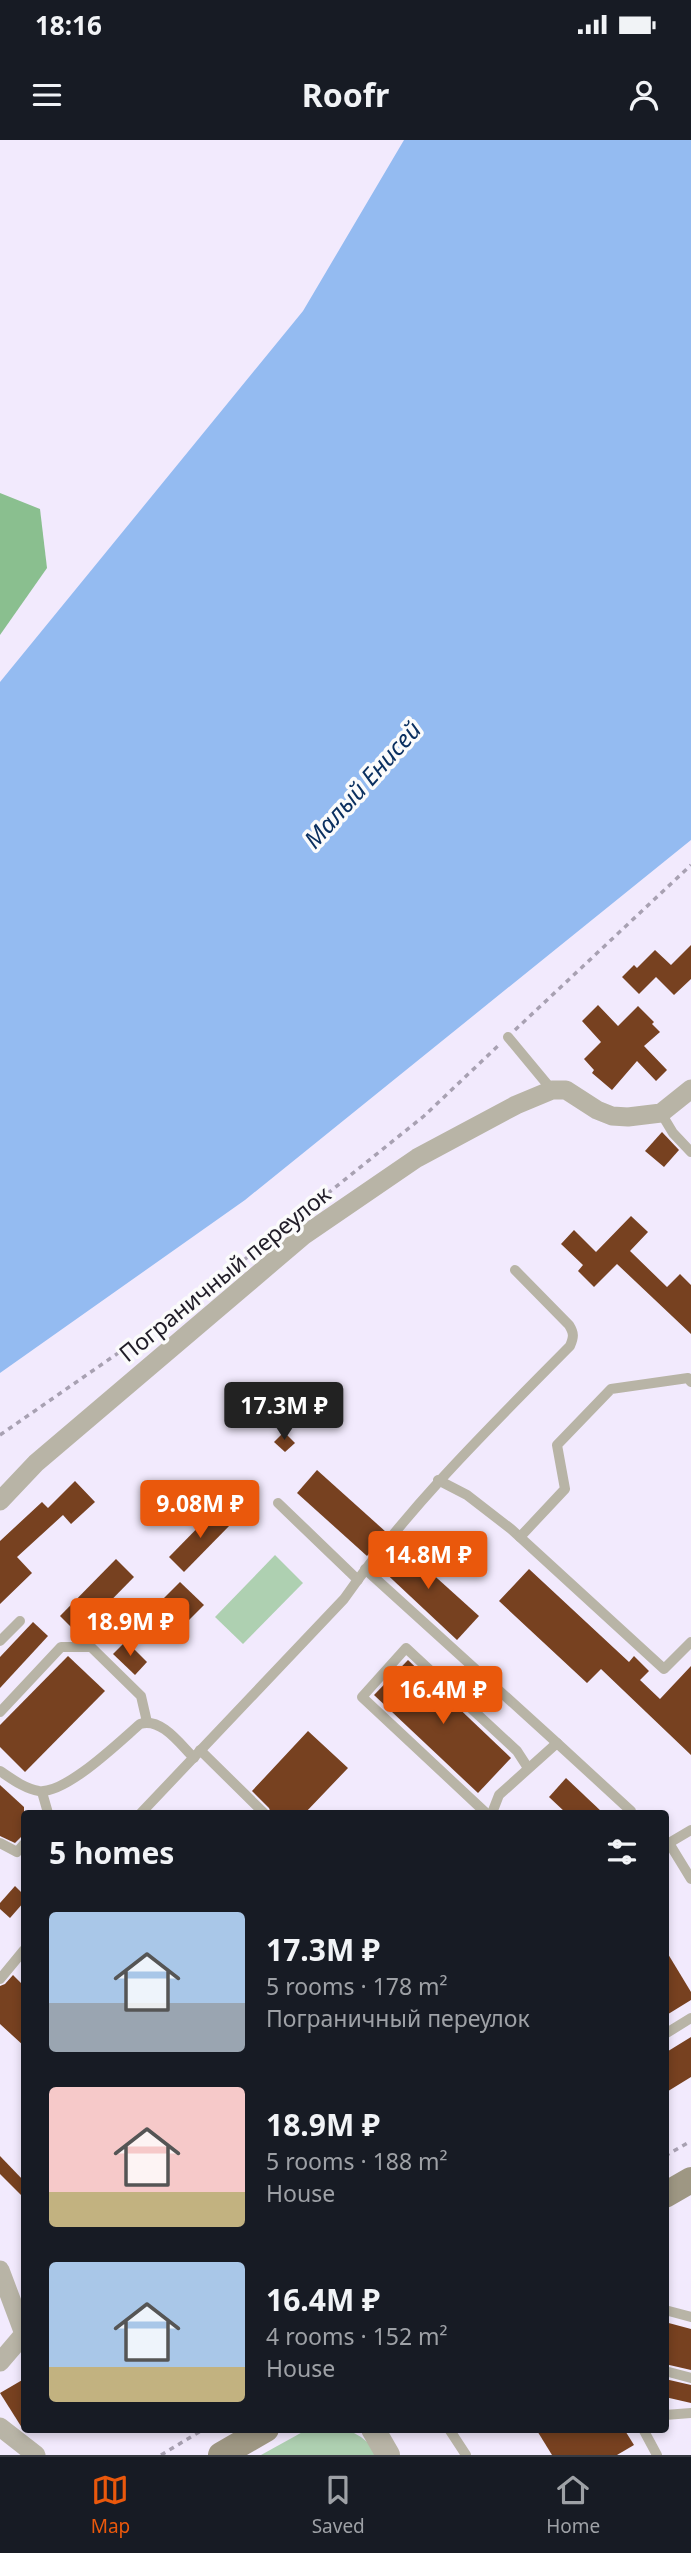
<!DOCTYPE html>
<meta charset="utf-8">
<style>
:root{--surface:#171b24;--page:#20242c;--text:#f1f3f6;--muted:#9ea1a6;--line:#363941;--accent:#ea580c}
body{margin:0;font-family:"Noto Sans",sans-serif;background:var(--page);color:var(--text);height:100vh;display:flex;flex-direction:column;font-size:26px;white-space:nowrap}
*{box-sizing:border-box;margin:0}
p{font-size:23px;color:var(--muted)}
.icon{flex:none;width:38px;height:38px;fill:none;stroke:currentColor;stroke-width:2;stroke-linecap:round;stroke-linejoin:round}
.map{position:relative;flex:1;overflow:hidden}
.details{position:absolute;left:21px;top:1670px;width:648px;height:623px;display:flex;flex-direction:column;background:var(--surface);border-radius:7px;box-shadow:0 4px 10px #0003}
.details>*{flex:none}
.price{position:absolute;translate:-50% -60px;padding:0 16px;border-radius:7px;background:var(--accent);color:#fff;font-size:23px;line-height:46px;filter:drop-shadow(0 2px 4px #0008)}
.price::after{content:'';position:absolute;left:50%;top:42px;width:21px;height:16px;margin-left:-10px;background:inherit;clip-path:polygon(0 0,100% 0,50% 100%)}
.price.active{background:#222;color:#fff}
ul{padding:0;list-style:none}
li{display:flex;align-items:center;gap:21px;height:175px;padding:0 28px}
li span{display:grid;place-items:center;flex:none;width:196px;height:140px;border-radius:7px;color:#555}
li>.icon{margin-inline-start:auto}
span .icon{width:84px;height:84px;fill:#fffc;stroke-width:1}
li b{font-size:30px}
h2{display:flex;justify-content:space-between;align-items:center;height:84px;padding:0 28px;font-size:30px}
.status{display:flex;justify-content:space-between;align-items:center;height:49px;padding:0 35px;background:var(--surface);direction:ltr}
.status svg{height:19px;fill:currentColor}
header{display:flex;justify-content:space-between;align-items:center;height:91px;padding:0 28px;background:var(--surface);font-size:32px;font-weight:700}
.menu{display:flex;justify-content:space-around;align-items:center;height:98px;border-top:2px solid var(--line);background:var(--surface);font-size:19px;color:var(--muted)}
.menu a{display:grid;justify-items:center;gap:4px}
.menu .active{color:var(--accent)}
.map>svg:first-child{display:block}
</style>
<div class="status"><b>18:16</b><svg viewBox="0 0 49 12"><path d="M0 12V9h3v3zM5 12V6h3v6zM10 12V3h3v9zM15 12V0h3v12zM26 1h20v11H26zM47 4h2v5h-2z"/></svg></div>
<header><svg class="icon" aria-label="menu" viewBox="0 0 24 24"><path d="M4 6h16M4 12h16M4 18h16"/></svg>Roofr<svg class="icon" aria-label="person" viewBox="0 0 24 24"><circle cx="12" cy="8" r="4"/><path d="M4 21q1-7 8-7t8 7"/></svg></header>
<div class="map">
<svg width="691" height="2315" viewBox="0 0 691 2315">
<rect width="100%" height="100%" fill="#f2eafd"/>
<g fill="#aed0b1">
<polygon points="275,1415 303,1443 243,1504 215,1477"/>
<polygon points="308,2289 347,2289 361,2297 383,2315 261,2315"/>
</g>
<polygon fill="#8abf8f" points="0,353 40,369 47,428 0,495"/>
<polygon fill="#94bbf1" points="404,0 691,0 691,700 245,1060 0,1233 0,542 303,171"/>
<g fill="#774120">
<polygon points="691,805 691,839 674,855 656,837 639,854 622,837 634,825 637,828 655,810 671,825"/>
<polygon points="598,865 618,886 638,866 654,882 652,884 660,892 644,906 667,930 656,941 637,921 612,950 592,933 594,930 584,919 601,902 582,881"/>
<polygon points="662,992 679,1010 664,1027 645,1011"/>
<polygon points="631,1076 648,1092 630,1111 667,1147 680,1134 691,1145 691,1194 617,1124 594,1147 578,1131 583,1125 561,1104 574,1090 596,1112"/>
<polygon points="284,1292 295,1303 285,1312 274,1302"/>
<polygon points="317,1330 386,1392 367,1416 297,1353"/>
<polygon points="75,1341 95,1362 71,1384 63,1375 17,1417 32,1433 0,1464 0,1401 42,1362 48,1368"/>
<polygon points="217,1368 232,1383 184,1432 169,1417"/>
<polygon points="397,1402 479,1476 457,1500 378,1426"/>
<polygon points="116,1419 134,1437 78,1494 60,1476"/>
<polygon points="529,1429 629,1522 634,1516 649,1531 640,1540 660,1559 691,1526 691,1615 601,1529 587,1543 499,1461"/>
<polygon points="180,1442 204,1465 186,1483 162,1460"/>
<polygon points="33,1482 48,1496 0,1548 0,1517"/>
<polygon points="126,1501 147,1522 135,1535 113,1514"/>
<polygon points="68,1516 105,1551 25,1632 0,1607 0,1585"/>
<polygon points="408,1520 511,1618 478,1653 374,1555"/>
<polygon points="308,1591 348,1628 305,1673 271,1673 269,1668 252,1651"/>
<polygon points="566,1638 603,1673 566,1673 549,1657"/>
<polygon points="0,1645 24,1667 24,1694 15,1703 0,1696"/>
<polygon points="15,1746 24,1755 24,1762 10,1778 0,1769 0,1763"/>
<polygon points="665,1809 691,1852 691,1860 665,1876"/>
<polygon points="13,1835 24,1846 24,1906 0,1884 0,1846 5,1844"/>
<polygon points="691,1897 691,1937 665,1953 665,1913"/>
<polygon points="0,2016 24,2041 24,2058 0,2034"/>
<polygon points="665,2182 691,2189 691,2230 665,2224"/>
<polygon points="24,2239 24,2291 0,2253"/>
<polygon points="665,2239 691,2245 691,2263 665,2257"/>
<polygon points="536,2289 624,2289 634,2305 617,2315 552,2315"/>
</g>
<g fill="none" stroke-linecap="round" stroke-linejoin="round">
<g stroke="#a8a1b2" stroke-width="3.5" stroke-dasharray="5 5" stroke-linecap="butt">
<polyline points="515,890 691,725"/>
<polyline points="312,1066 424,976 500,904"/>
<polyline points="0,1295 173,1175 254,1112"/>
<polyline points="665,2016 691,2001"/>
<polyline points="161,2315 204,2289"/>
</g>
<g stroke="#b8b4a6" stroke-width="10">
<polyline points="508,897 552,950"/>
<polyline points="661,973 673,993 691,1012"/>
<polyline points="438,1340 467,1355 511,1389 664,1529 691,1502"/>
<polyline points="278,1363 358,1440"/>
<polyline points="520,1397 565,1349 557,1305 611,1249 688,1238 691,1242"/>
<polyline points="365,1429 557,1603"/>
<polyline points="0,1501 20,1481"/>
<polyline points="0,1572 61,1507 91,1507 141,1556 147,1582"/>
<polyline points="200,1610 264,1673"/>
<path d="M0,1631c12,8 25,18 39,20 27,3 80,-49 101,-67 21,-7 40,20 54,34"/>
<polyline points="42,1652 48,1673"/>
<path d="M141,1673l203,-214c65,-93 146,-172 226,-253 4,-9 4,-13 -1,-21l-54,-55"/>
<polyline points="486,1673 362,1557 406,1508 517,1611 528,1628"/>
<polyline points="492,1673 499,1655 557,1603 631,1671"/>
<polyline points="691,1690 669,1703 691,1739"/>
<polyline points="0,1703 17,1712 24,1704"/>
<polyline points="0,1839 24,1810"/>
<polyline points="665,1894 691,1878"/>
<polyline points="665,2170 691,2177"/>
<polyline points="665,2231 691,2238"/>
<polyline points="665,2275 691,2273"/>
<polyline points="449,2289 466,2315"/>
<polyline points="643,2289 657,2315"/>
</g>
<g stroke="#b8b4a6" stroke-width="19">
<polyline points="0,1361 36,1323 303,1096 417,1018 516,965 552,950 566,950 597,970 612,976 628,977 661,973 691,949"/>
<polyline points="0,2130 24,2194 0,2222"/>
<polyline points="0,2287 36,2315"/>
</g>
<polyline stroke="#b8b4a6" stroke-width="24" points="373,2289 388,2315"/>
<g stroke="#9e9783" stroke-width="26">
<polyline points="665,2055 691,2040"/>
<polyline points="221,2315 266,2289"/>
</g>
</g>
<g text-anchor="middle" stroke-width="7" stroke-linejoin="round" paint-order="stroke">
<g font-size="23" fill="#211d28" stroke="#fbfbfb">
<text transform="translate(225 1134) rotate(-39)" y="8">Пограничный переулок</text>
</g>
<g font-size="24" font-style="italic" fill="#0b3060" stroke="#fbfbfb">
<text transform="translate(363 645) rotate(-48)" y="8">Малый Енисей</text>
</g>
</g>
</svg>
<b class="price active" style="left:284px;top:1302px">17.3M ₽</b>
<b class="price" style="left:200px;top:1400px">9.08M ₽</b>
<b class="price" style="left:428px;top:1451px">14.8M ₽</b>
<b class="price" style="left:130px;top:1518px">18.9M ₽</b>
<b class="price" style="left:443px;top:1586px">16.4M ₽</b>
<section class="details">
<h2>5 homes<svg class="icon" aria-label="filters" viewBox="0 0 24 24"><path d="M4 7h16M4 17h16"/><circle cx="9" cy="7" r="2"/><circle cx="15" cy="17" r="2"/></svg></h2>
<ul>
<li><span style="background:linear-gradient(#a9c7e8 65%,#9aa5b1 0)"><svg class="icon" aria-label="home" viewBox="0 0 24 24"><path d="M3 11l9-7 9 7M6 9v11h12V9"/></svg></span><div><b>17.3M ₽</b><p>5 rooms · 178 m²</p><p>Пограничный переулок</p></div></li>
<li><span style="background:linear-gradient(#f6c9c9 75%,#c2b280 0)"><svg class="icon" aria-label="home" viewBox="0 0 24 24"><path d="M3 11l9-7 9 7M6 9v11h12V9"/></svg></span><div><b>18.9M ₽</b><p>5 rooms · 188 m²</p><p>House</p></div></li>
<li><span style="background:linear-gradient(#a9c7e8 75%,#c2b280 0)"><svg class="icon" aria-label="home" viewBox="0 0 24 24"><path d="M3 11l9-7 9 7M6 9v11h12V9"/></svg></span><div><b>16.4M ₽</b><p>4 rooms · 152 m²</p><p>House</p></div></li>
</ul>
</section>
</div>
<nav class="menu">
<a class="active"><svg class="icon" aria-label="map" viewBox="0 0 24 24"><path d="M3 6l6-2 6 2 6-2v14l-6 2-6-2-6 2zM9 4v14M15 6v14"/></svg>Map</a>
<a><svg class="icon" aria-label="saved" viewBox="0 0 24 24"><path d="M7 4h10v16l-5-4-5 4z"/></svg>Saved</a>
<a><svg class="icon" aria-label="home" viewBox="0 0 24 24"><path d="M3 11l9-7 9 7M6 9v11h12V9"/></svg>Home</a>
</nav>
